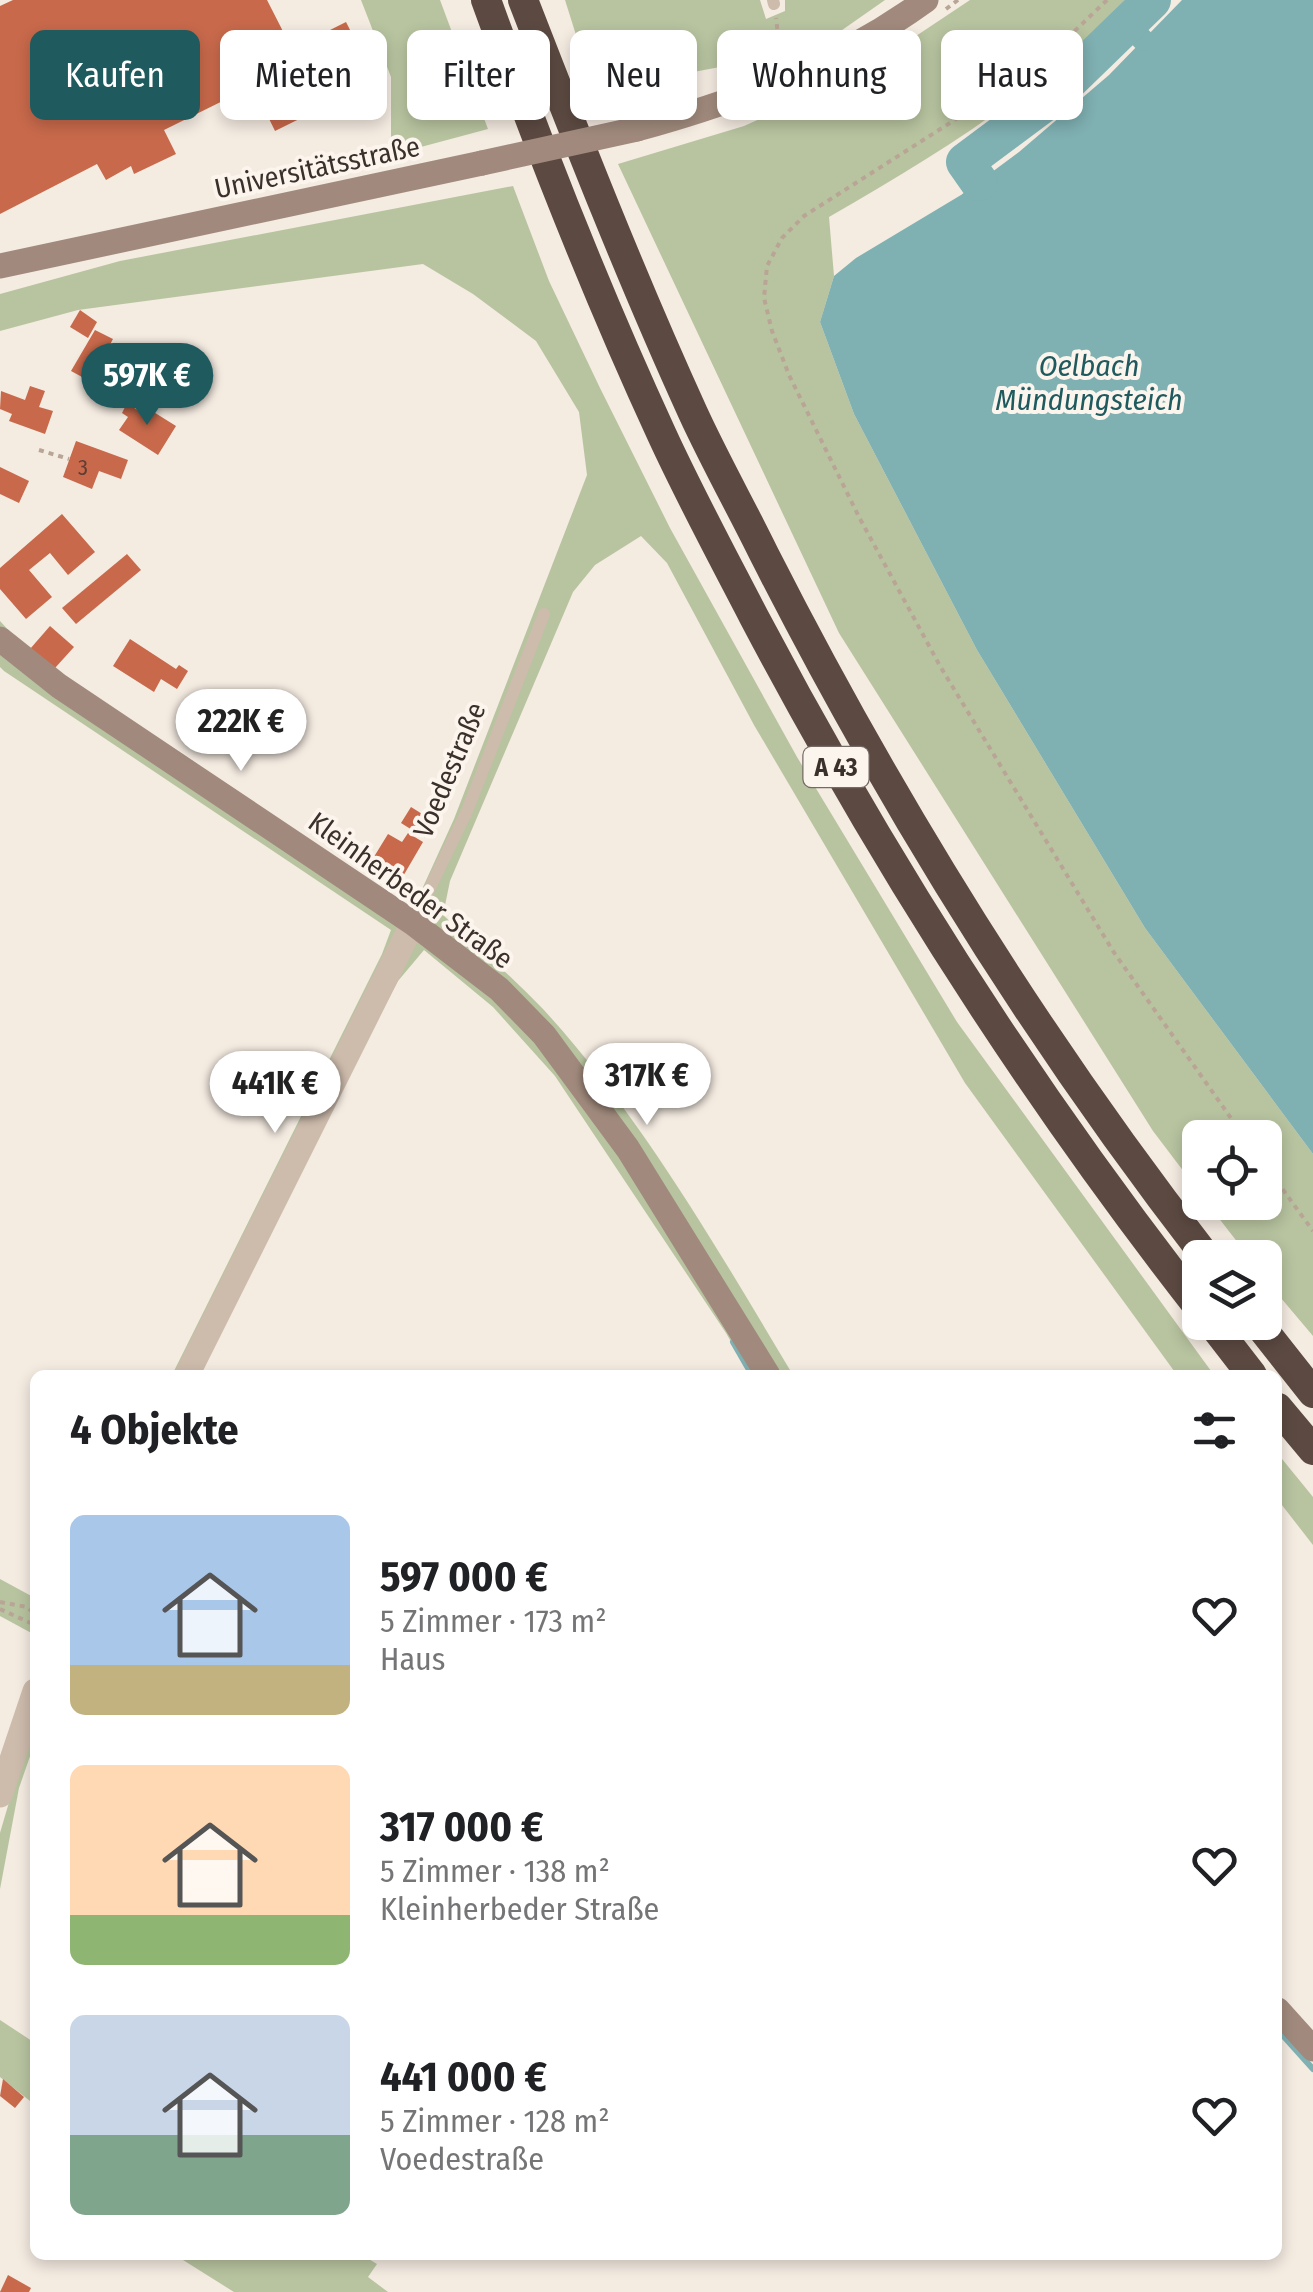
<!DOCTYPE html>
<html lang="de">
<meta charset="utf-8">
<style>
:root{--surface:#fff;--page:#f2f2f2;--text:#202124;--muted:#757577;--accent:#1f5a5e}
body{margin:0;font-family:"Fira Sans Condensed",sans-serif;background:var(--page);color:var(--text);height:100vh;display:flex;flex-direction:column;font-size:38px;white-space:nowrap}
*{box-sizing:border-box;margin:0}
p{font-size:32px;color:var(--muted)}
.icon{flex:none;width:55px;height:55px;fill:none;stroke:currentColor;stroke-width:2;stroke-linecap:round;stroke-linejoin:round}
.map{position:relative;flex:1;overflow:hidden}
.details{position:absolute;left:30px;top:1370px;width:1252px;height:890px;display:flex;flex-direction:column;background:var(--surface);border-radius:15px;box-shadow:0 5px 15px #0003}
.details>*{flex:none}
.top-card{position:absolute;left:30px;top:30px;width:1255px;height:90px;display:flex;gap:20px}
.tools{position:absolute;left:1182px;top:1120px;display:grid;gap:20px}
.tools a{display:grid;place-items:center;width:100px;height:100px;border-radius:15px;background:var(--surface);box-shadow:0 5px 15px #0003;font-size:50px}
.price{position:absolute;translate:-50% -85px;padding:0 22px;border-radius:35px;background:#fff;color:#222;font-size:32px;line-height:65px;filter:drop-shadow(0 2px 5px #0008)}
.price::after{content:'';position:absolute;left:50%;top:60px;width:30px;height:22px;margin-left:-15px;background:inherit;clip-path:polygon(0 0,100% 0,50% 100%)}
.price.on{background:var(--accent);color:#fff}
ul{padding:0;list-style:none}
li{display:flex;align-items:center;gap:30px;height:250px;padding:0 40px}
li span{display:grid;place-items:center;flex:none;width:280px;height:200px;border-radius:15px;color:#555}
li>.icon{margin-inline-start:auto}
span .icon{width:120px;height:120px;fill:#fffc;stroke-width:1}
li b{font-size:42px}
h2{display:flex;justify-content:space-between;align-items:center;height:120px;padding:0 40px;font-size:42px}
.tag{padding:0 35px;border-radius:15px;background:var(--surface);box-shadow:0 5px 15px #0003;font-size:35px;line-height:90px}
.tag.on{background:var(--accent);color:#fff}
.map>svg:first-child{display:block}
</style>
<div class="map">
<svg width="1313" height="2292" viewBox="0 0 1313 2292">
<rect width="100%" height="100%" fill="#f4ebe1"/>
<g fill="#b8c4a0">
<polygon points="361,0 440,0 488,129 391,155 391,77"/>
<polygon points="565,0 760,0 766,19 785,11 785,0 885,0 825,42 790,54 656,79 627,98 599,108"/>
<path d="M970,0h155c-83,91 -190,156 -296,217l5,59 -14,46 34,92 123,236 168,278 168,226v182l-48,-57v-21l-16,-1 -42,-54 58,-1v-64h-65v55l-47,-62 -314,-498 -221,-469 126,-38 115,-52z"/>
<path d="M513,186l36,95 51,107 70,140 127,229 160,265 257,353h-37l-212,-292 -211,-358 -87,-162 -26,-27 -46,29 -22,27 -123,289 -7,34c34,31 68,61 100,94 99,108 175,241 250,366h-43l-24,-42 -171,-257 -62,-69 -69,-57 -26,31 -31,58 -167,336h-28l210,-421 9,-24 -387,-259 -4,-4v-46l34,37 379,251 41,-90 133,-344 -8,-63 -43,-71 -63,-47 -50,-30 -345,46 -78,21v-37l120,-33z"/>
<polygon points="1278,1454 1313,1497 1313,1545 1278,1500"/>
<polygon points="0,1579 35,1598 35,1635 0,1616"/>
<polygon points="35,1714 35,1742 19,1788 0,1889 0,1833"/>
<polygon points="0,2020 35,2043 35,2105 0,2077"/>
<polygon points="175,2255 362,2255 377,2264 368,2277 388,2292 234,2292"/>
</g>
<polygon fill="#7fb0b2" points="1182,0 1313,0 1313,1154 1145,928 977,650 854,414 820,322 834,276 856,258 961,195 1019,152 1109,75"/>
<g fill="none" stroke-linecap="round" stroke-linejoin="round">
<g stroke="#7fb0b2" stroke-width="6">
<polyline points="733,1342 752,1375"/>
<polyline points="1278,2030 1313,2069"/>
</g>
<g stroke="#7fb0b2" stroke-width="22">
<polyline points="1128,25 1143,40"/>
<polyline points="1051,98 1066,114"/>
</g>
<polyline stroke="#7fb0b2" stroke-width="38" points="979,182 965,162 1051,98 1152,0"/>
</g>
<g fill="#c8694b">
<polygon points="13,0 267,0 292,49 346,22 376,81 275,131 253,86 164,130 176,154 134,174 131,166 106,180 97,164 0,214 0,6"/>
<polygon points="80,310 97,322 88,338 70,327"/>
<polygon points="95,330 113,339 105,354 123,364 108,391 71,371"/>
<polygon points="30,386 45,391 39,407 53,411 45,434 9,421 12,414 0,409 1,391 25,400"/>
<polygon points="127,403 140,412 144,406 176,426 158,455 119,430 128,417 122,413"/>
<polygon points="76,441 128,460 121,479 99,471 92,489 63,477"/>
<polygon points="0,467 29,481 19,503 0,494"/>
<polygon points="62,514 95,552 68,575 50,553 29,570 52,597 26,619 0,589 0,568"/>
<polygon points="127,554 141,570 76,624 62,608"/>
<polygon points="50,626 74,647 55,668 30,649"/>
<polygon points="130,639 176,669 179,665 188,671 177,689 161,679 154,692 113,666"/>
<polygon points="411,807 435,822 425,838 401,823"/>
<polygon points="408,833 423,842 402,878 372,860 388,834 402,842"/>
<polygon points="3,2079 24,2097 15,2108 0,2096"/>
<polygon points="8,2275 31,2288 29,2292 0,2292"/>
</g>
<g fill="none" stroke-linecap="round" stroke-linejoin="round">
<g stroke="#b9a596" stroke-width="4" stroke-dasharray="5 5" stroke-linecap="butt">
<polyline points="1107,0 1060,45 1011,84 804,216 782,238 767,266 764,298 772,331 789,375 859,517 940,666 1113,951 1245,1138"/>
<polyline points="946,9 958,0"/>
<polyline points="774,58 779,43 776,18"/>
<polyline points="39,450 69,459"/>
<polyline points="1265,1165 1313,1231"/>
<polyline points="0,1602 27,1607 35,1614"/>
<polyline points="0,1609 35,1625"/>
</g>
<g stroke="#cdbbac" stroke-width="12">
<polyline points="773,0 774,4"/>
<polyline points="413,923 467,811 544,614"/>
</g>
<g stroke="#cdbbac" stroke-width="25">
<polyline points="187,1375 413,923"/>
<polyline points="0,1795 35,1691"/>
</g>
<g stroke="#a18a7d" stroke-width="25">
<path d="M637,129c105,-29 199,-64 289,-129"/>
<polyline points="0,266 482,163"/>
<polyline points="0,639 59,686 413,923 499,989 544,1035 628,1149 768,1375"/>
<polyline points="1278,2010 1313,2049"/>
</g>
<g stroke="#5c4a42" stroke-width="30">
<path d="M486,0c53,147 110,292 176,435 28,61 61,122 92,182 128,243 277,476 446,692"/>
<path d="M523,0c54,139 108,277 170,413 22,48 48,94 71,141 126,248 272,484 443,704"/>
<polyline points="1211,1322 1252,1375"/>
<polyline points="1257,1322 1313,1393"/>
<polyline points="1278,1408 1313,1450"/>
</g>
<polyline stroke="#a18a7d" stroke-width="25" points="482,163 637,129"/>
</g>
<g text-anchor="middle" stroke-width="8" stroke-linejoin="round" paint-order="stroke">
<g font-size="22" fill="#5e3e33">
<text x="83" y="475">3</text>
</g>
<rect fill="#fbf5ee" stroke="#756b66" stroke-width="2.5" x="803.5" y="747" width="65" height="40" rx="8"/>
<g font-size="25" font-weight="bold" fill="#3b302b">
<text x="836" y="776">A 43</text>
</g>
<g font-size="28" fill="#3b302b" stroke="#fbf5ee">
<text transform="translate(317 167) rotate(-12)" y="10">Universitätsstraße</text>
<text transform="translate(449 770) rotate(-67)" y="10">Voedestraße</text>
<text transform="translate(411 890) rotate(36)" y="10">Kleinherbeder Straße</text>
</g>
<g font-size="30" font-style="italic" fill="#1f5a5e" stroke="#fbf5ee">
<text x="1089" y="376">Oelbach<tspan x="1089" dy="34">Mündungsteich</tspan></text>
</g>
</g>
</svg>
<div class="tools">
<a><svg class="icon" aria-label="locate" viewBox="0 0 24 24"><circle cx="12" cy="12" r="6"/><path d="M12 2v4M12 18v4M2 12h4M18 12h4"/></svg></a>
<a><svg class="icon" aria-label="layers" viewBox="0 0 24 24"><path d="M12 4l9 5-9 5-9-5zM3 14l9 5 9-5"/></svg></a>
</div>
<b class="price on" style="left:147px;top:428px">597K €</b>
<b class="price" style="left:241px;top:774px">222K €</b>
<b class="price" style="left:647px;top:1128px">317K €</b>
<b class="price" style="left:275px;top:1136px">441K €</b>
<div class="top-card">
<a class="tag on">Kaufen</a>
<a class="tag">Mieten</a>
<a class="tag">Filter</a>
<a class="tag">Neu</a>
<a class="tag">Wohnung</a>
<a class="tag">Haus</a>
</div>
<section class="details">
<h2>4 Objekte<svg class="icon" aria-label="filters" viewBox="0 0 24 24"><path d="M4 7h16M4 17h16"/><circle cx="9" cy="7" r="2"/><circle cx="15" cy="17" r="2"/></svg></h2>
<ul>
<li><span style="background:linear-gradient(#a9c7e8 75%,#c2b280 0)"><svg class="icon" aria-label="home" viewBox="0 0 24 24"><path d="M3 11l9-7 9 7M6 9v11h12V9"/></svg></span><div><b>597 000 €</b><p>5 Zimmer · 173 m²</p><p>Haus</p></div><svg class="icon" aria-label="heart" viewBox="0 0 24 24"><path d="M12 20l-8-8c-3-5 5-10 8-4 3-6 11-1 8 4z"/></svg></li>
<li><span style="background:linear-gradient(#ffd9b3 75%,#8fb573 0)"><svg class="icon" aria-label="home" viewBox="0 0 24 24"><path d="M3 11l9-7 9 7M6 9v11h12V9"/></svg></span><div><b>317 000 €</b><p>5 Zimmer · 138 m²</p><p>Kleinherbeder Straße</p></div><svg class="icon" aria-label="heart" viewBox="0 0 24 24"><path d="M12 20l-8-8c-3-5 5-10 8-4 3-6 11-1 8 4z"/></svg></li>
<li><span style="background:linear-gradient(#c9d6e8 60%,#7fa58c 0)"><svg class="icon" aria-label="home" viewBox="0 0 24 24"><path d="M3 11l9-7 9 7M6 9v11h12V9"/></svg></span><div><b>441 000 €</b><p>5 Zimmer · 128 m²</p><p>Voedestraße</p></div><svg class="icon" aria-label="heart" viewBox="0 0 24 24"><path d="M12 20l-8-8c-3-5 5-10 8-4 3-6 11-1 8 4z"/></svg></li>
</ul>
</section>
</div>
